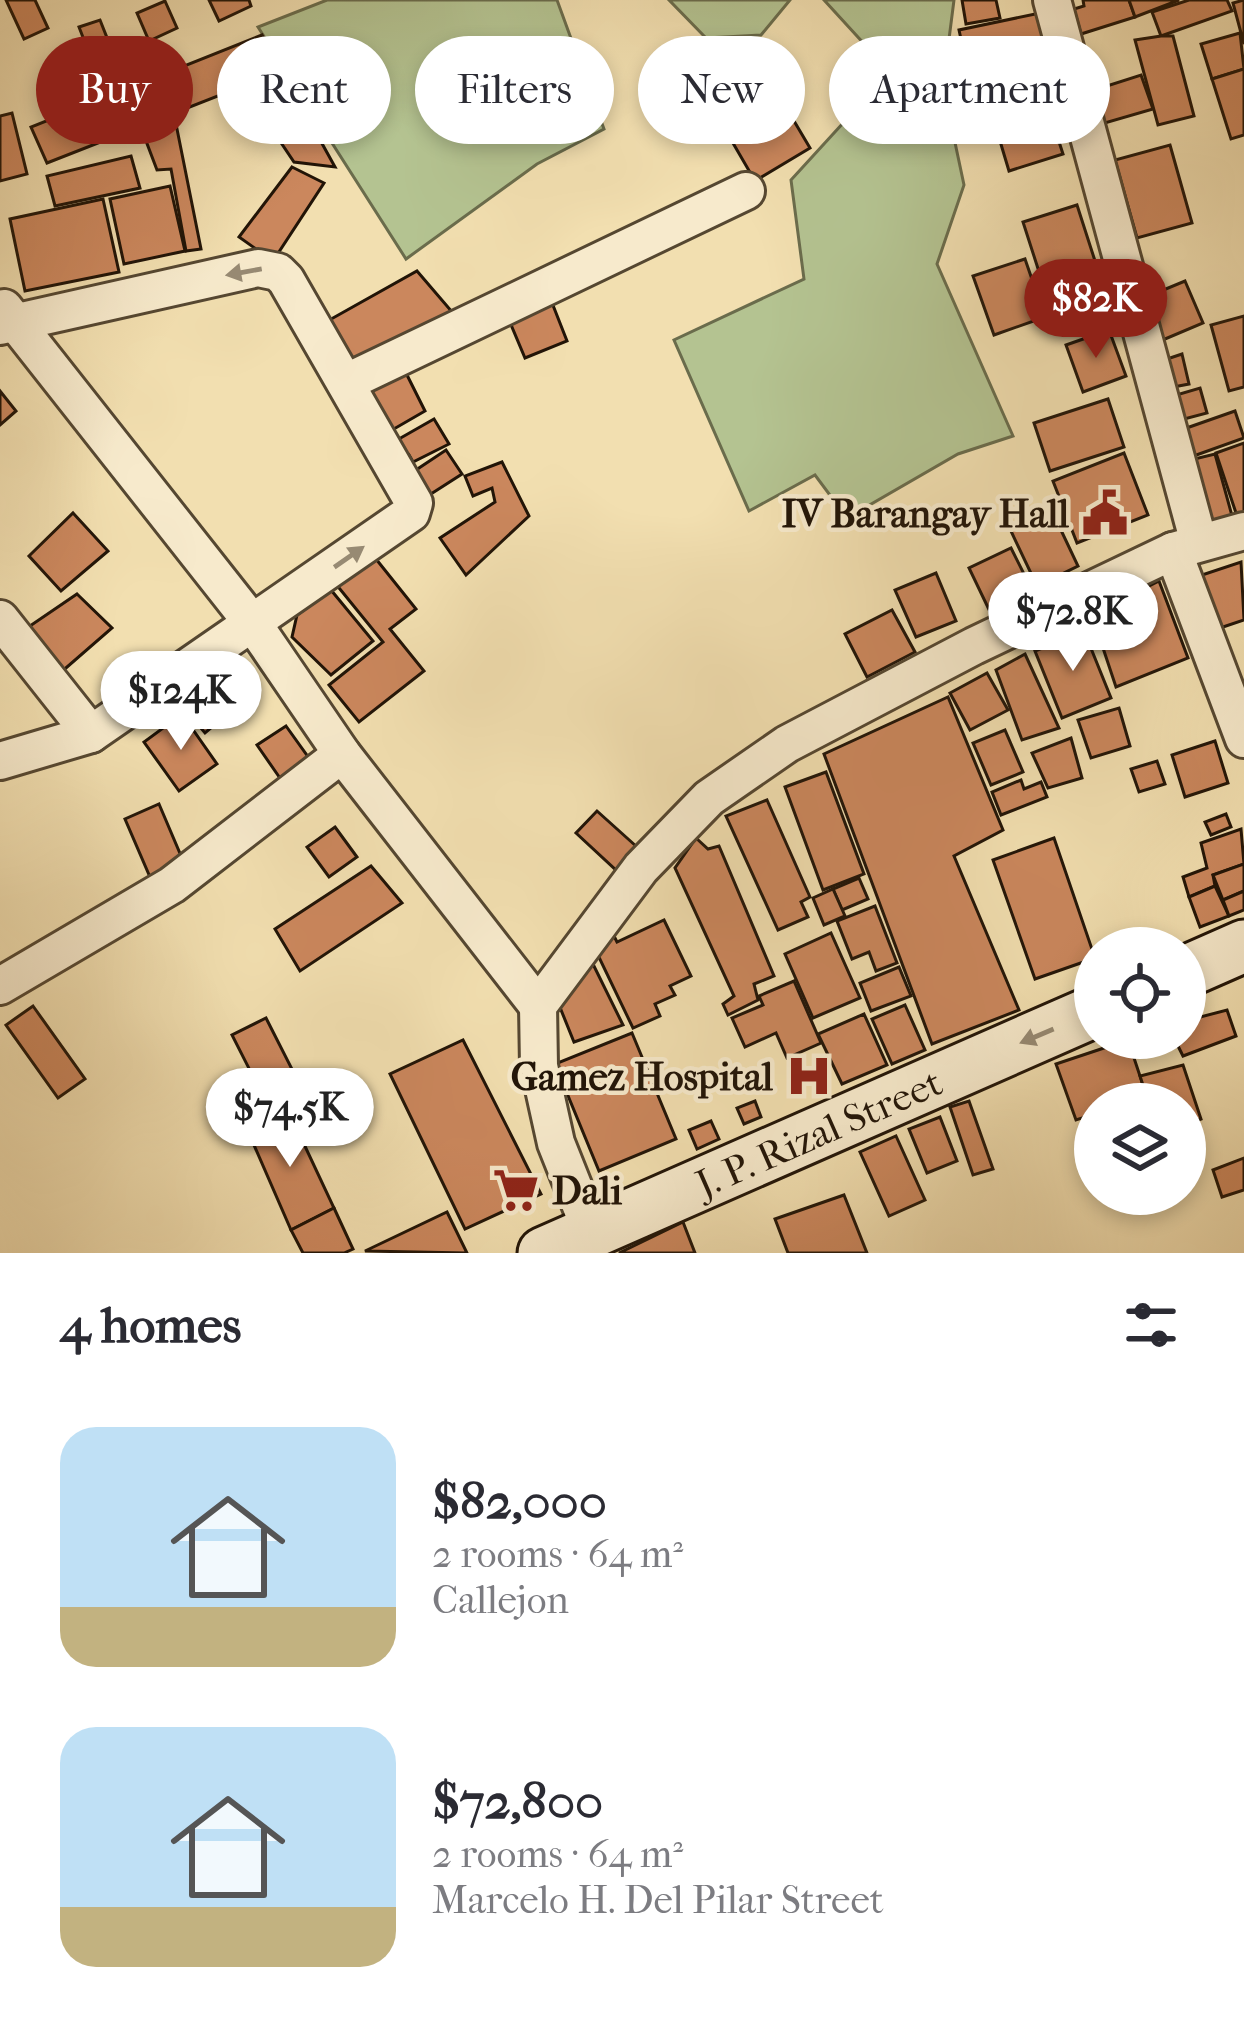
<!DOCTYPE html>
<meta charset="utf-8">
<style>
:root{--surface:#fff;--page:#f7f7f7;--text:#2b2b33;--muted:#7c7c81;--accent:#8f2418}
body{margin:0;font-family:"IM FELL French Canon",serif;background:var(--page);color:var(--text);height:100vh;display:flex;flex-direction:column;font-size:45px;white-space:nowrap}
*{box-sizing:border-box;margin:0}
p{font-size:39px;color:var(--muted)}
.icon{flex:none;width:66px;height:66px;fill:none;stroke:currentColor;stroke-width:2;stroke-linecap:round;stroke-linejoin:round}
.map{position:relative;height:1253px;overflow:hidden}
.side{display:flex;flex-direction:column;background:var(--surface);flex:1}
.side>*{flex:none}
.top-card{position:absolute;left:36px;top:36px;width:1173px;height:108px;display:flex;gap:24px}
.buttons{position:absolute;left:1074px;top:927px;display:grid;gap:24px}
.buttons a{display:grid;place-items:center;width:132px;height:132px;border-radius:50%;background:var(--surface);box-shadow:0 6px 18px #0003;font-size:60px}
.price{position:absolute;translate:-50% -102px;padding:0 27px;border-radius:42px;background:#fff;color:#222;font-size:39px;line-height:78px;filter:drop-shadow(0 3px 6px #0008)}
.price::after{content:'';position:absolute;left:50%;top:72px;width:36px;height:27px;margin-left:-18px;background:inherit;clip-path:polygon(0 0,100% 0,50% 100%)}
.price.selected{background:var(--accent);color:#fff}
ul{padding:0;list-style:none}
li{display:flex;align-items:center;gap:36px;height:300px;padding:0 60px}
li span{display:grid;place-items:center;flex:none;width:336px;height:240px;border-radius:36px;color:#555}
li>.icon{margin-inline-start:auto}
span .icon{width:144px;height:144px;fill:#fffc;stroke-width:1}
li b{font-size:51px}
h2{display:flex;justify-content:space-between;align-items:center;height:144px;padding:0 60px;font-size:51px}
.chip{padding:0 42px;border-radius:54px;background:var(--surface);box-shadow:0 6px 18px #0003;font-size:42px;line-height:108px}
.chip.selected{background:var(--accent);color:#fff}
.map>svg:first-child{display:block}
</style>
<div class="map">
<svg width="1244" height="1253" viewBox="0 0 1244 1253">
<rect width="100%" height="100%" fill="#f2dfb0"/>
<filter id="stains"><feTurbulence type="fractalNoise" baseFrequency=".00167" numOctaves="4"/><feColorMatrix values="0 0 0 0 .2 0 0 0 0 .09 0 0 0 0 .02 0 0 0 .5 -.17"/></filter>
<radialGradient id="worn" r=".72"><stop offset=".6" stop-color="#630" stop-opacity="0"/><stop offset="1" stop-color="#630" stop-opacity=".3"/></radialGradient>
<g fill="#b4c391" stroke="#6a6c4c" stroke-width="3">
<polygon points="327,0 557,0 604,129 537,164 406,259 258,27"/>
<polygon points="669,0 790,0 761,35 706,38"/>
<polygon points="824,0 954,0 943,86 964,185 937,264 1013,436 958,454 847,518 815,475 749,511 674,340 804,279 791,180 855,110 867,47"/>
</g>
<g fill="#cb875d" stroke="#211407" stroke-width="3">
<polygon points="6,0 35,0 48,28 24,39"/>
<polygon points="209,0 249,0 251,6 219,21"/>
<polygon points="962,0 996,0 1000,18 966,24"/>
<polygon points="1083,0 1129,0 1135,17 1081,34 1074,9 1084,6"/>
<polygon points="1129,0 1179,0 1135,17"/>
<polygon points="1189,0 1227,0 1232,11 1161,36 1152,12"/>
<polygon points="1244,0 1244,44 1233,3"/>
<polygon points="165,1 177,28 149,41 137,13"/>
<polygon points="1040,13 1047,45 1016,52 1019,68 969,76 959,30"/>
<polygon points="100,20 117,63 96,71 79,27"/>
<polygon points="1240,33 1244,69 1212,79 1201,44"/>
<polygon points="262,35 335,167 294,162 243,86 47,163 31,127"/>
<polygon points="1161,36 1173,36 1194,116 1158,125 1135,40"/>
<polygon points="1244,69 1244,135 1231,139 1212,79"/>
<polygon points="1141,75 1153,109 1098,125 1088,92"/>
<polygon points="781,99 810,148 755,181 726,131"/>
<polygon points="12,113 27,174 0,181 0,116"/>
<polygon points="1050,114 1063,154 1009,171 997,131"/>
<polygon points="175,119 201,249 186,251 171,169 157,170 143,133"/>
<polygon points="1170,145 1192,223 1137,238 1115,160"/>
<polygon points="131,156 140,188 55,206 47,176"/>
<polygon points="292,167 324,183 273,261 239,237"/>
<polygon points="170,186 185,251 124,264 110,199"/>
<polygon points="103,199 119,272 25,291 10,219"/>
<polygon points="1077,205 1096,264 1042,281 1023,222"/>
<polygon points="1025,259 1045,317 994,335 973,276"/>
<polygon points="417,271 453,313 347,370 324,323"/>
<polygon points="1097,272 1111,321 1063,335 1049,287"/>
<polygon points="1185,281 1203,323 1158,342 1139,300"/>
<polygon points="547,290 567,341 525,358 504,308"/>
<polygon points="1244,316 1244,387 1229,391 1211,325"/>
<polygon points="1109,330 1126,376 1083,392 1066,345"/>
<polygon points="1182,354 1189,384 1163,389 1158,362"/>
<polygon points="403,367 425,411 380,437 356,393"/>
<polygon points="1200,388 1207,413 1173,422 1166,398"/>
<polygon points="0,391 16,411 0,425"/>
<polygon points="1108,399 1124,447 1050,471 1034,423"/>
<polygon points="1235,411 1244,438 1188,458 1178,431"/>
<polygon points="434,419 449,444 413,462 409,455 399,462 390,444"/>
<polygon points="1244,443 1244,517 1238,519 1216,453"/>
<polygon points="446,450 462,474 420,501 404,478"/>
<polygon points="1124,453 1148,515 1077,543 1053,481"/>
<polygon points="1215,454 1234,523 1203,533 1186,461"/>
<polygon points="502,462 529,516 466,575 440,538 495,502 492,488 473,496 465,476"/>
<polygon points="1051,509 1078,566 1037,586 1010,529"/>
<polygon points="73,513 108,551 61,591 29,556"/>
<polygon points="1011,548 1036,598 993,618 969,568"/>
<polygon points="372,554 416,609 390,629 424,671 359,722 329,685 383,642 335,583"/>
<polygon points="1241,562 1244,620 1217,629 1199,576"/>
<polygon points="936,573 956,621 916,637 895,590"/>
<polygon points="1159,581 1188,658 1116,687 1092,615"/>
<polygon points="331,590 373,641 331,675 292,637 297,615"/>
<polygon points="77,594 112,628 59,674 24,630"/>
<polygon points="892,610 915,652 867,677 845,634"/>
<polygon points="1084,631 1111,698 1062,718 1035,651"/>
<polygon points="1025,654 1059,728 1022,740 996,670"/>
<polygon points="221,672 243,701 205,733 179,702"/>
<polygon points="987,673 1008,710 970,730 950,693"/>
<polygon points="948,697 1003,830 954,856 1019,1010 932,1044 824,754"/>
<polygon points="1119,708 1130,746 1091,758 1078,720"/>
<polygon points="182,714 217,764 179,791 144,742"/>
<polygon points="286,726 311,761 282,781 257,745"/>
<polygon points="1005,730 1023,772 991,785 973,743"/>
<polygon points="1071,738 1082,778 1048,788 1032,753"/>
<polygon points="1215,741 1228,783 1185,797 1172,755"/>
<polygon points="1157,761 1165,784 1139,792 1131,769"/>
<polygon points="826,772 864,874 823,890 785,787"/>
<polygon points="1021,780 1024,789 1041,782 1047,797 1001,815 992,792"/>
<polygon points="767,800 810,897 801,902 808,917 778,930 726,816"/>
<polygon points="159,804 187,870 153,884 125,819"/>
<polygon points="597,811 637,847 616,870 576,833"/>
<polygon points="1226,814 1231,827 1211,835 1205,822"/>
<polygon points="335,827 357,857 329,877 307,847"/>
<polygon points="1241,829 1244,864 1213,875 1215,886 1189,897 1183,877 1207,868 1201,843"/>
<polygon points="696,838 708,849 719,846 774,976 754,984 758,1000 728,1015 723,1004 734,996 675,868"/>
<polygon points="1054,838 1095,958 1035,979 993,860"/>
<polygon points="1244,864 1244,891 1223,900 1213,875"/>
<polygon points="371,866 402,903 300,971 275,929"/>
<polygon points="859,878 868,899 842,910 833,889"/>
<polygon points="1215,886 1229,916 1200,927 1189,897"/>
<polygon points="833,889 845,916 824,925 813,898"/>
<polygon points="1244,891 1244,910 1229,916 1223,900"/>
<polygon points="875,906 897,963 876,971 869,952 852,959 837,921"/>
<polygon points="664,920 691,976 670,986 675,995 655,1004 660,1016 633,1028 595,949 611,930 617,942"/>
<polygon points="831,933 860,998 813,1018 785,954"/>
<polygon points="589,956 623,1025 574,1042 557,1000"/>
<polygon points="899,967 911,996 871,1011 860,983"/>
<polygon points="794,981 821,1043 787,1058 776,1033 745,1047 732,1018 763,1005 759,996"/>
<polygon points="905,1005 925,1050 892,1064 872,1019"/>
<polygon points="33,1006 85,1079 58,1098 6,1025"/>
<polygon points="1227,1010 1236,1036 1183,1056 1174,1038 1185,1038 1185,1021"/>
<polygon points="864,1014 887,1065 842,1084 818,1034"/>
<polygon points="266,1018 298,1081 264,1098 232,1035"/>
<polygon points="632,1033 676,1139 599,1171 555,1064"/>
<polygon points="463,1040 541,1194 465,1229 390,1074"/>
<polygon points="1128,1040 1147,1097 1125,1104 1095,1104 1095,1114 1076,1120 1056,1064"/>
<polygon points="1183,1065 1201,1119 1185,1125 1185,1104 1149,1104 1140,1076"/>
<polygon points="755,1101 761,1117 744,1124 737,1108"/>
<polygon points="969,1101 993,1169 973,1175 950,1107"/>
<polygon points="288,1110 334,1208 291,1230 247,1129"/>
<polygon points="940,1117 957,1161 927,1173 909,1129"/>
<polygon points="711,1121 719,1139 697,1149 689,1130"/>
<polygon points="896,1136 925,1200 889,1216 860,1152"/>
<polygon points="1244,1158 1244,1190 1222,1197 1213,1170"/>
<polygon points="844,1195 867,1253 788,1253 775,1219"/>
<polygon points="334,1208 353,1249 344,1253 303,1253 291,1230"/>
<polygon points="447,1212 467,1253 365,1251"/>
<polygon points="683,1222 695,1253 619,1253"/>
</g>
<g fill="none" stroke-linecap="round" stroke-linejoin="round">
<g stroke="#554731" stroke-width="42">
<g id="minor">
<polyline points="1052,0 1199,543"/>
<polyline points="4,308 254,625 342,754 538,1006"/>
<polyline points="0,326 258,268 278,272 286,280 414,503 411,513 91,734 0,761"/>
<polyline points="347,382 746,191"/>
<polyline points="1173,551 1244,739"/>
<polyline points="0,619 91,734"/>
<polyline points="0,986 172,885 342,754"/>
<polyline points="591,1231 556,1143 539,1066 538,1006 641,868 709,798 787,744 974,646 1173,551 1244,531"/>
</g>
</g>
<g stroke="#211407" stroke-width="57">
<g id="secondary">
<polyline points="1185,972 1244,946"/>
<path id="s1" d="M544,1253l551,-242"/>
</g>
</g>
<use href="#minor" stroke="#f7eacc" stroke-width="36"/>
<use href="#secondary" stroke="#f7eacc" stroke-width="51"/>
</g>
<defs><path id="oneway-solid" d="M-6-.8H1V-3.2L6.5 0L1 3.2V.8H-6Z" transform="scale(3)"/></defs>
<g fill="#978a73">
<use href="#oneway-solid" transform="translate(244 272) rotate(170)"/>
<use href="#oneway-solid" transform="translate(349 557) rotate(-35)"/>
<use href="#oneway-solid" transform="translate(1037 1036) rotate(157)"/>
</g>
<defs>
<g id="civic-bare" transform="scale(3.6)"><path d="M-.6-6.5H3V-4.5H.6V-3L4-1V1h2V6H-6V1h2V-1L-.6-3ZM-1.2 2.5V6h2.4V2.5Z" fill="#8f2418" stroke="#f7eacc" stroke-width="2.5" paint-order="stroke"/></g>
<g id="hospital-bare" transform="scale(3.6)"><path d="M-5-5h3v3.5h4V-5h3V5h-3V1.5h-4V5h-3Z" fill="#8f2418" stroke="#f7eacc" stroke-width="2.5" paint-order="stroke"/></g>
<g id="supermarket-bare" transform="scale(3.6)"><path d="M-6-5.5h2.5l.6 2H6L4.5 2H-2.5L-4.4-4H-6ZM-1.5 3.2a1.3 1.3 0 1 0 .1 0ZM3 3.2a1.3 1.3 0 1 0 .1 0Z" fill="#8f2418" stroke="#f7eacc" stroke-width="2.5" paint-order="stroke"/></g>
</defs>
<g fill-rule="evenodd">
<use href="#civic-bare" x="1105" y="513"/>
<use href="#hospital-bare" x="809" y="1076"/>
<use href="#supermarket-bare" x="516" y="1190"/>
</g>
<g text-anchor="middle" stroke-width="9" stroke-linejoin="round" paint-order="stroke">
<g font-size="39" font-weight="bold" fill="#211407" stroke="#f7eacc" text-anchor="end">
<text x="1069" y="527">IV Barangay Hall</text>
<text x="773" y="1090">Gamez Hospital</text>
<text x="552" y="1204" text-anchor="start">Dali</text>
</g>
<g font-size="39" fill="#211407" stroke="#f7eacc">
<text dy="14" stroke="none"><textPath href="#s1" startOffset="300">J. P. Rizal Street</textPath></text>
</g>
</g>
<rect width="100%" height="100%" filter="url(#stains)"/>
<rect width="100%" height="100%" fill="url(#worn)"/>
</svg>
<div class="buttons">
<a><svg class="icon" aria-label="locate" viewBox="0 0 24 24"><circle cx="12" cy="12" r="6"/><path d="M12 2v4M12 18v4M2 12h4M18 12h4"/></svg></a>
<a><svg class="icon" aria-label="layers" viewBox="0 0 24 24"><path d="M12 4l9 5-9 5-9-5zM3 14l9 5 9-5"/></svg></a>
</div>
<b class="price selected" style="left:1096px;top:361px">$82K</b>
<b class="price" style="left:1073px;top:674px">$72.8K</b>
<b class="price" style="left:181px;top:753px">$124K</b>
<b class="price" style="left:290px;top:1170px">$74.5K</b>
<div class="top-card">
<a class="chip selected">Buy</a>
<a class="chip">Rent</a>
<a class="chip">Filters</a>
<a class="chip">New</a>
<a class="chip">Apartment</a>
</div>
</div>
<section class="side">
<h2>4 homes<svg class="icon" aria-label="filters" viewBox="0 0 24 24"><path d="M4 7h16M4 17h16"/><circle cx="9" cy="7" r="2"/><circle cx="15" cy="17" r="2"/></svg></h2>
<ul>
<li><span style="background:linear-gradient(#bfe0f5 75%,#c2b280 0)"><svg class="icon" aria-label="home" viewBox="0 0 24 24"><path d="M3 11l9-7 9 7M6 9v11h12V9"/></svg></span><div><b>$82,000</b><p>2 rooms · 64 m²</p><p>Callejon</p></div></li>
<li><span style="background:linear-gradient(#bfe0f5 75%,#c2b280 0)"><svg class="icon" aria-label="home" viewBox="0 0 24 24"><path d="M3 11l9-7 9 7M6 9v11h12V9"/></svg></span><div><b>$72,800</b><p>2 rooms · 64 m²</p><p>Marcelo H. Del Pilar Street</p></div></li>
</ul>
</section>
